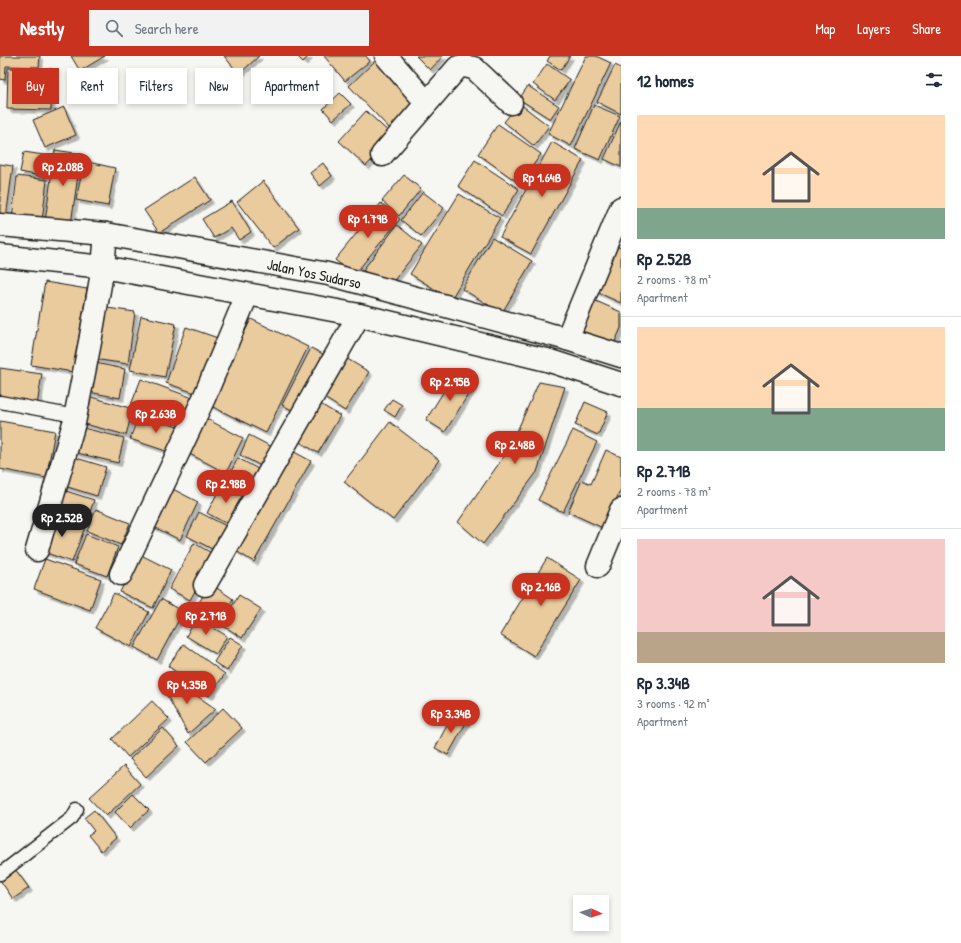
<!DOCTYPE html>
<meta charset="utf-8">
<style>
:root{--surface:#fff;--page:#f2f2f3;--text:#1f2937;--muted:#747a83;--line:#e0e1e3;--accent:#c8321e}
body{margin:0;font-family:"Patrick Hand",sans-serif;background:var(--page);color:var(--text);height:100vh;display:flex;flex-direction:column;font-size:15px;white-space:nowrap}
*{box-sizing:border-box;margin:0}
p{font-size:13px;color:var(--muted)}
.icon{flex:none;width:22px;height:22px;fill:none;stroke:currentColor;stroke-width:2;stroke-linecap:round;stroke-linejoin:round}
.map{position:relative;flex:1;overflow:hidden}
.drawer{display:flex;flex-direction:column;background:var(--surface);width:340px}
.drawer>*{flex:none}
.guide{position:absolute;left:12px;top:12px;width:380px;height:36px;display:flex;gap:8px}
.needle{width:26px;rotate:94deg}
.controls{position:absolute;left:573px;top:839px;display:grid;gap:8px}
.controls a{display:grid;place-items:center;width:36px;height:36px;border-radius:0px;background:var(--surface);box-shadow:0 2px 6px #0003;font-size:20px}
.price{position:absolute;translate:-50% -34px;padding:0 9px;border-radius:14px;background:var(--accent);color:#fff;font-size:13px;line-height:26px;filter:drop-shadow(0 1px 2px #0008)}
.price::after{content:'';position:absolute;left:50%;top:24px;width:12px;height:9px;margin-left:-6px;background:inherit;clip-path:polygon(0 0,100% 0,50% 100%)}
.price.on{background:#222;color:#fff}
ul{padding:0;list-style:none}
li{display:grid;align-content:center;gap:8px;height:212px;padding:0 16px}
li+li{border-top:1px solid var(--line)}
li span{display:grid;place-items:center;height:124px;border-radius:0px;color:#555}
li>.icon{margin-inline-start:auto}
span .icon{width:72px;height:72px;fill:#fffc;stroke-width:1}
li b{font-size:17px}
h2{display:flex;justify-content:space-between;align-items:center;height:48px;padding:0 16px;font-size:17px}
.chip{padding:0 14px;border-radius:0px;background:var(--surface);box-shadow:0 2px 6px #0003;font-size:14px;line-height:36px}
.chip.on{background:var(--accent);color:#fff}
header{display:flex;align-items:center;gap:24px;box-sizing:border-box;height:56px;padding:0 20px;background:var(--accent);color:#fff}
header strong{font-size:19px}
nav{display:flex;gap:22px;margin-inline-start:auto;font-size:14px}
.search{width:280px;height:36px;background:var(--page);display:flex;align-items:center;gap:10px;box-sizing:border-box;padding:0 14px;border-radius:0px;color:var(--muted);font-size:15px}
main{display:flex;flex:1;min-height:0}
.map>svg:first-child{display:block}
</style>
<header>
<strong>Nestly</strong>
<div class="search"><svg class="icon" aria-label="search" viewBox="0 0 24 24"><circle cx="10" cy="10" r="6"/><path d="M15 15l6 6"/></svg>Search here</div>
<nav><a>Map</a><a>Layers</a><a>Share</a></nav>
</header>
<main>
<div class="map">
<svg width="621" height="887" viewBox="0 0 621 887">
<defs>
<filter id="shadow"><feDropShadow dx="3.5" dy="3.5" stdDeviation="0" flood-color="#0004"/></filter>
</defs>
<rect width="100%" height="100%" fill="#f6f6f2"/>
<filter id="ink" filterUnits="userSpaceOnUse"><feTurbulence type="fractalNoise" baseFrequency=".025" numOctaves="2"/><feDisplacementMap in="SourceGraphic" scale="8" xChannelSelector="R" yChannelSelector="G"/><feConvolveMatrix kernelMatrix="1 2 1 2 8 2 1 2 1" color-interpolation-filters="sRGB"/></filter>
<g filter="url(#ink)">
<g fill="#eacb9d" stroke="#1c1c1c" filter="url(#shadow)">
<polygon points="0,0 40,0 39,11 6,10 5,24 0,23"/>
<polygon points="71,0 105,0 80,15"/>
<polygon points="224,0 259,0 239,18"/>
<polygon points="297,0 309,0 303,6"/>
<polygon points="324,0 366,0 370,5 345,25"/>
<polygon points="416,0 443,0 430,14"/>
<polygon points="550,0 570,0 561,14 547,5"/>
<polygon points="586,0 596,0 611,7 571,90 548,78"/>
<polygon points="375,5 418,50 392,75 349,30"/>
<polygon points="547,8 570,24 555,44 533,28"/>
<polygon points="615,9 621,12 621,58 597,46"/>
<polygon points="8,12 52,13 51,54 7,53"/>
<polygon points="528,30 559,50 550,63 519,43"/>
<polygon points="340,37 351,48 333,64 323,53"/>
<polygon points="519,47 549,70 534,90 504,66"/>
<polygon points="594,49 620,60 600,104 575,93"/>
<polygon points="64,51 76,79 45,92 33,64"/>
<polygon points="366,55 394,81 366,110 339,85"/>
<polygon points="621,65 621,111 604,103"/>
<polygon points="498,68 541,98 520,128 478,98"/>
<polygon points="552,86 583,104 531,198 500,181"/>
<polygon points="55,94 81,98 71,168 45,165"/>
<polygon points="24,96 50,100 46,121 20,116"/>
<polygon points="475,104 519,133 502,160 458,130"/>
<polygon points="84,105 115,112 108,150 76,144"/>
<polygon points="323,107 332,120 320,130 310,117"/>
<polygon points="0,108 13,110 6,162 0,161"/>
<polygon points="404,119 421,133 399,160 382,145"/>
<polygon points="17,120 47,124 42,165 12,162"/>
<polygon points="195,121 210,144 159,177 144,154"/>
<polygon points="263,125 299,172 273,192 237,146"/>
<polygon points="423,136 444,152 421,180 401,164"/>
<polygon points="459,138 500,162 451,243 410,218"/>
<polygon points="232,145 251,176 239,184 231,172 214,182 202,163"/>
<polygon points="381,147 400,163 354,219 335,204"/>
<polygon points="397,169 422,189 387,233 363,214"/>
<polygon points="492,181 532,205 502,257 462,233"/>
<polygon points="611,188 621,192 621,247 590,233"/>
<polygon points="45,226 87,233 73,316 31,309"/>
<polygon points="589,242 621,256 621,272 611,295 573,278"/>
<polygon points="100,251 135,256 128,308 93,303"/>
<polygon points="141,260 176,268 165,321 130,314"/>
<polygon points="251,263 308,291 266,377 209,349"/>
<polygon points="186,271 218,282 198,338 166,327"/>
<polygon points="311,292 323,298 294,355 282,349"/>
<polygon points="341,299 369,316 345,355 318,338"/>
<polygon points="95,307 125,313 120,342 89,336"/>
<polygon points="0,312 42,318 37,349 0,344"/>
<polygon points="455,317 474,329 445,376 426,364"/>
<polygon points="141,323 193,342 183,368 131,349"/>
<polygon points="539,326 565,331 537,416 483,488 458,466 509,393"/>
<polygon points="88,340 133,353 126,379 81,367"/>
<polygon points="392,343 402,349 395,361 384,354"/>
<polygon points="314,344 340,360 318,397 292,381"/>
<polygon points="585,346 608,356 598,379 575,369"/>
<polygon points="139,358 181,372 172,397 130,383"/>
<polygon points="203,361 243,382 226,417 186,396"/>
<polygon points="0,365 55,375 46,422 0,413"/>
<polygon points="390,366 439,404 393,464 344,426"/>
<polygon points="79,371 124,382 118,407 73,396"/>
<polygon points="573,374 597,386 563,456 538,444"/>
<polygon points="249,379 272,391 263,411 240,399"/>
<polygon points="287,392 311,405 254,506 231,492"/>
<polygon points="606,394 621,401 621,433 603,472 568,456 582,424 591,428"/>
<polygon points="70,400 106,411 97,440 61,429"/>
<polygon points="238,402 260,414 248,437 226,425"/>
<polygon points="222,428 245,440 229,469 207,457"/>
<polygon points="167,430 198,446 180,484 148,468"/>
<polygon points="60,433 94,444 86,468 52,457"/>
<polygon points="96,453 130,467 121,489 87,475"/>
<polygon points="199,456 228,471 216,495 187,480"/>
<polygon points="51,459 85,471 72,506 38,494"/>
<polygon points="86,478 118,491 107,520 74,508"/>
<polygon points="194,487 215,499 190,544 169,533"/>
<polygon points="139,498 171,514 153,552 120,536"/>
<polygon points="547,502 581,524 534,600 500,579"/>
<polygon points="45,503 101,523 90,554 34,533"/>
<polygon points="211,528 233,543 216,569 194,554"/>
<polygon points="114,537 149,556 131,591 95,572"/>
<polygon points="239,539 261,553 242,582 221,568"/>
<polygon points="161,543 183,556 157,604 134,591"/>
<polygon points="197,562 227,580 216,598 186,580"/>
<polygon points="230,581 243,589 227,615 214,606"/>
<polygon points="184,588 225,618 209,640 168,610"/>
<polygon points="170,621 216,653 188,678 163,632"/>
<polygon points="152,645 169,663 128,701 112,683"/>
<polygon points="223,652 242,672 206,706 187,686"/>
<polygon points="453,658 467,665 448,699 435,692"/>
<polygon points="163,672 179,690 146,721 130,703"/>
<polygon points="124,710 140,728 106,760 89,742"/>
<polygon points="133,738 149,754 130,772 115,756"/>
<polygon points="94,754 116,782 101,795 88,779 94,775 84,762"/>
<polygon points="15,813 29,832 13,843 0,824"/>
</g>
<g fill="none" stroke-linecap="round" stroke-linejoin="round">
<g stroke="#1c1c1c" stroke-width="15">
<g id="lane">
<polyline points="0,346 75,360"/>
<polyline points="0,818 72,762 77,753"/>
</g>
</g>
<g stroke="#1c1c1c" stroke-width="25">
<g id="street">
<polyline points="386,0 426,46"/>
<polyline points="382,99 458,11 463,10 474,12 511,47"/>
<polyline points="567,283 621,152"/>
<polyline points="37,494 74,367 90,286 103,211 106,178"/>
<polyline points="598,510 621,454"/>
<polyline points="121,518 204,342 247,239"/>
<polyline points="205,529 359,259"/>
</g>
</g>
<g stroke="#1c1c1c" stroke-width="25">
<g id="secondary">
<polyline points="0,169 106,178 328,218 567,283 621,300"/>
<polyline points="0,200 103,211 359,259 547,304 621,328"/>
</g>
</g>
<use href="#lane" stroke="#f6f6f2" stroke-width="12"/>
<use href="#street" stroke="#f6f6f2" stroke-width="22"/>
<use href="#secondary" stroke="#f6f6f2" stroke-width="22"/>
</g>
</g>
<g text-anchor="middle" stroke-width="3" stroke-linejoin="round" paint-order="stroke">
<g font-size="15" fill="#1c1c1c" stroke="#f6f6f2">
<text transform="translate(314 218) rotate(12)" y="5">Jalan Yos Sudarso</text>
</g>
</g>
</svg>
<div class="controls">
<a><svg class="needle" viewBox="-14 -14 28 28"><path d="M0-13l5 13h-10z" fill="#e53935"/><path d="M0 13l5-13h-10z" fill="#747a83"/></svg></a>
</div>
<b class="price" style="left:63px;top:131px">Rp 2.08B</b>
<b class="price" style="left:542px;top:142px">Rp 1.64B</b>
<b class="price" style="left:368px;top:183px">Rp 1.79B</b>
<b class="price" style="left:450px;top:346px">Rp 2.95B</b>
<b class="price" style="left:156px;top:378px">Rp 2.63B</b>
<b class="price" style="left:515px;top:409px">Rp 2.48B</b>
<b class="price" style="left:226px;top:448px">Rp 2.98B</b>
<b class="price on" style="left:62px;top:482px">Rp 2.52B</b>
<b class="price" style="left:541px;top:551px">Rp 2.16B</b>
<b class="price" style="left:206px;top:580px">Rp 2.71B</b>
<b class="price" style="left:187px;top:649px">Rp 4.35B</b>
<b class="price" style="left:451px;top:678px">Rp 3.34B</b>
<div class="guide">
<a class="chip on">Buy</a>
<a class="chip">Rent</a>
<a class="chip">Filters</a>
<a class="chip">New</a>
<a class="chip">Apartment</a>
</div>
</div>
<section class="drawer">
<h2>12 homes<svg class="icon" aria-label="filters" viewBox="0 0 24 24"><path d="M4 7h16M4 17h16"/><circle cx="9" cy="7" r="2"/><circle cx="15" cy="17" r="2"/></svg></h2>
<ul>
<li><span style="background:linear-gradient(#ffd9b3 75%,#7fa58c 0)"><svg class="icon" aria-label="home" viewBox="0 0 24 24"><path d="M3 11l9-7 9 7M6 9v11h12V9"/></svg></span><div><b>Rp 2.52B</b><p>2 rooms · 78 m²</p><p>Apartment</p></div></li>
<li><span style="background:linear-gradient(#ffd9b3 65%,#7fa58c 0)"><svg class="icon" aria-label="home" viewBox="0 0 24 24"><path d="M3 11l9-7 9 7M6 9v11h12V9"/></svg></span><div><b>Rp 2.71B</b><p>2 rooms · 78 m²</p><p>Apartment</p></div></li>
<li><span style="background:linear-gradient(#f6c9c9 75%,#b9a48a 0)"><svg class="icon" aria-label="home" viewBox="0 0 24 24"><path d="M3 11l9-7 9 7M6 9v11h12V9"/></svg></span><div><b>Rp 3.34B</b><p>3 rooms · 92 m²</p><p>Apartment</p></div></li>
</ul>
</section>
</main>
